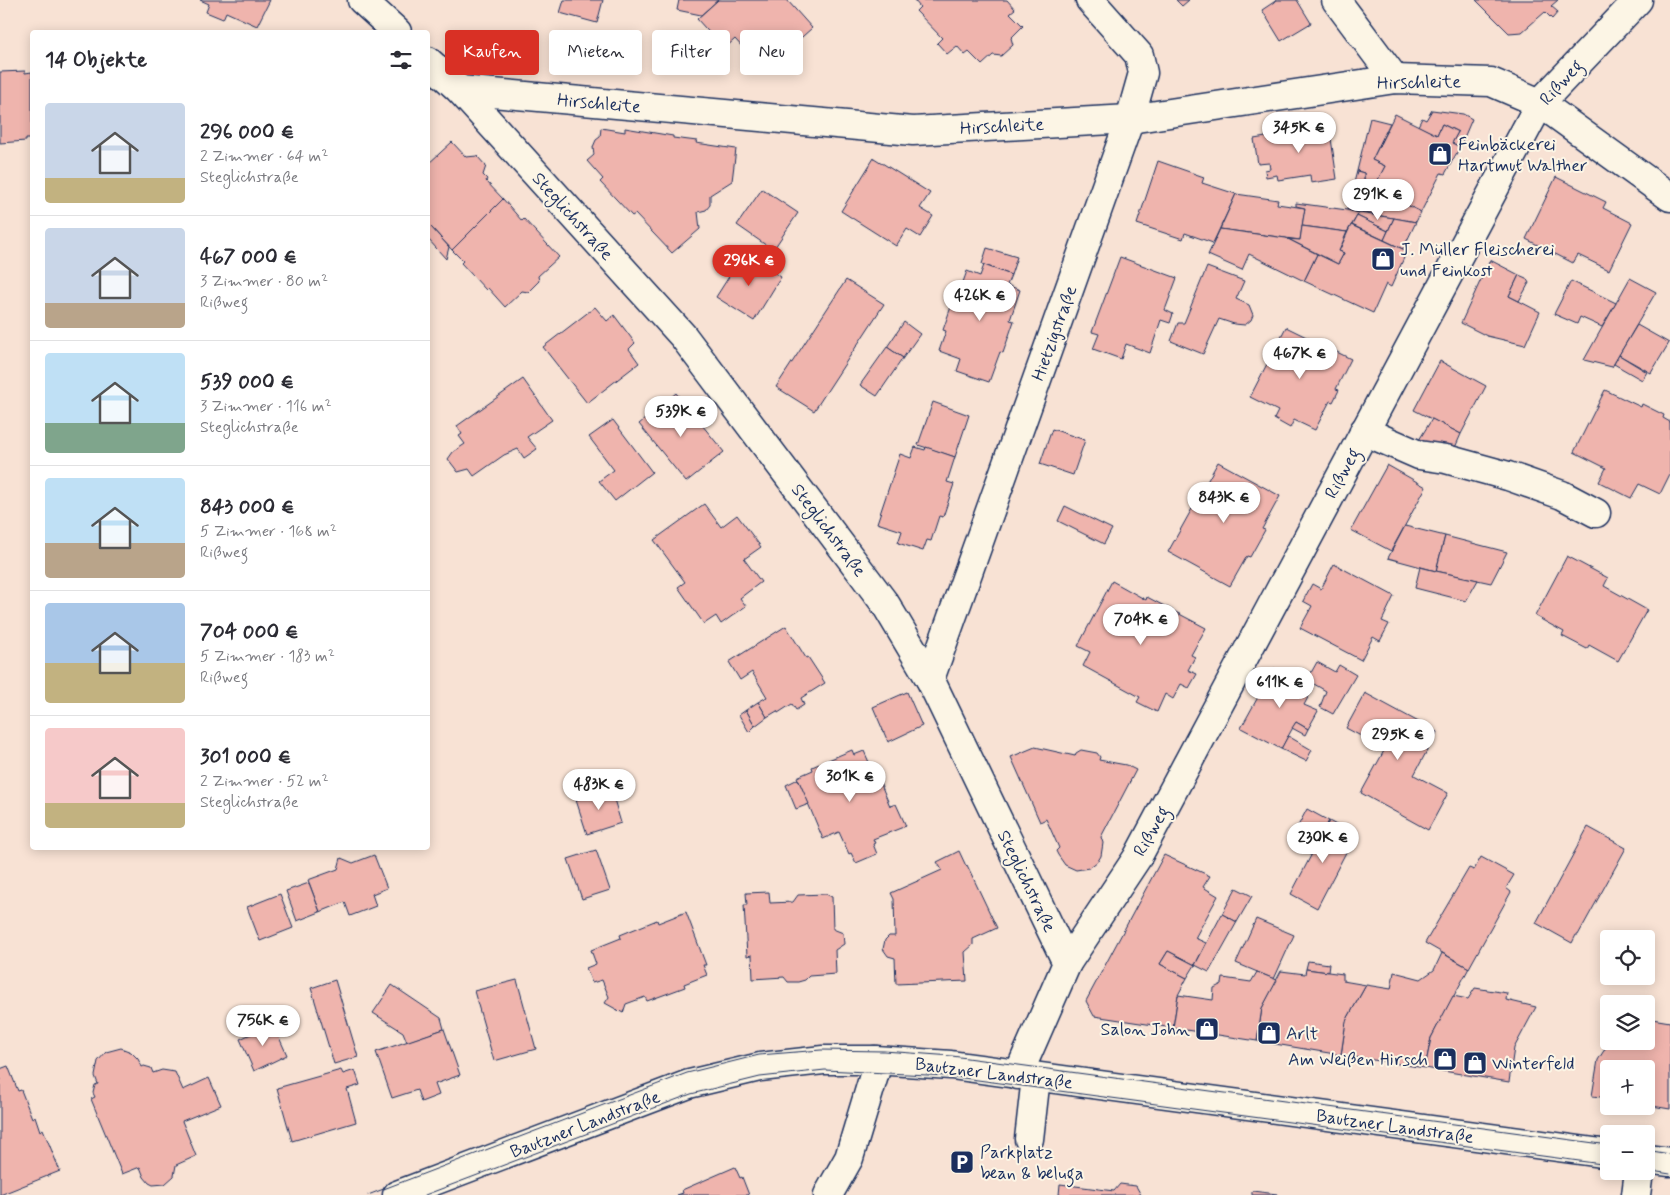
<!DOCTYPE html>
<html lang="de">
<meta charset="utf-8">
<style>
:root{--surface:#fff;--page:#f7f7f7;--text:#2b2b33;--muted:#7c7c81;--line:#e1e1e2;--accent:#d93025}
body{margin:0;font-family:Mynerve,sans-serif;background:var(--page);color:var(--text);height:100vh;display:flex;flex-direction:column;font-size:19px;white-space:nowrap}
*{box-sizing:border-box;margin:0}
p{font-size:16px;color:var(--muted)}
.icon{flex:none;width:28px;height:28px;fill:none;stroke:currentColor;stroke-width:2;stroke-linecap:round;stroke-linejoin:round}
.map{position:relative;flex:1;overflow:hidden}
.side{position:absolute;left:30px;top:30px;width:400px;height:820px;display:flex;flex-direction:column;background:var(--surface);border-radius:5px;box-shadow:0 2px 12px #0003}
.side>*{flex:none}
.top-card{position:absolute;left:445px;top:30px;width:475px;height:45px;display:flex;gap:10px}
.fabs{position:absolute;left:1600px;top:930px;display:grid;gap:10px}
.fabs a{display:grid;place-items:center;width:55px;height:55px;border-radius:5px;background:var(--surface);box-shadow:0 2px 12px #0003;font-size:25px}
.price{position:absolute;translate:-50% -42px;padding:0 11px;border-radius:18px;background:#fff;color:#222;font-size:16px;line-height:32px;filter:drop-shadow(0 1px 2px #0008)}
.price::after{content:'';position:absolute;left:50%;top:30px;width:15px;height:11px;margin-left:-8px;background:inherit;clip-path:polygon(0 0,100% 0,50% 100%)}
.price.current{background:var(--accent);color:#fff}
ul{padding:0;list-style:none}
li{display:flex;align-items:center;gap:15px;height:125px;padding:0 15px}
li+li{border-top:1px solid var(--line)}
li span{display:grid;place-items:center;flex:none;width:140px;height:100px;border-radius:5px;color:#555}
li>.icon{margin-inline-start:auto}
span .icon{width:60px;height:60px;fill:#fffc;stroke-width:1}
li b{font-size:21px}
h2{display:flex;justify-content:space-between;align-items:center;height:60px;padding:0 15px;font-size:21px}
.chip{padding:0 18px;border-radius:5px;background:var(--surface);box-shadow:0 2px 12px #0003;font-size:18px;line-height:45px}
.chip.current{background:var(--accent);color:#fff}
.map>svg:first-child{display:block}
</style>
<div class="map">
<svg width="1670" height="1195" viewBox="0 0 1670 1195">
<rect width="100%" height="100%" fill="#f8e2d4"/>
<filter id="ink" filterUnits="userSpaceOnUse"><feTurbulence type="fractalNoise" baseFrequency=".02" numOctaves="2"/><feDisplacementMap in="SourceGraphic" scale="10" xChannelSelector="R" yChannelSelector="G"/><feConvolveMatrix kernelMatrix="1 2 1 2 8 2 1 2 1" color-interpolation-filters="sRGB"/></filter>
<g filter="url(#ink)">
<g fill="#efb4ad" stroke="#1b2f5e">
<polygon points="200,0 270,0 257,26 226,12 223,19 206,12 209,4"/>
<polygon points="564,0 603,0 597,23 560,13"/>
<polygon points="679,0 718,0 701,15 677,10"/>
<polygon points="718,0 787,0 812,28 764,71 735,39 724,49 697,19"/>
<polygon points="914,0 1007,0 1015,9 1010,13 1023,26 1011,38 1013,45 1001,56 993,55 982,65 969,52 965,55 957,46 947,54 937,43 942,38 916,11 920,7"/>
<polygon points="1176,0 1189,0 1182,6"/>
<polygon points="1277,0 1297,0 1311,23 1281,41 1262,10"/>
<polygon points="1476,0 1558,0 1551,6 1558,12 1552,19 1545,12 1522,32 1509,33"/>
<polygon points="25,71 25,73 32,72 32,139 26,139 26,141 0,143 0,72"/>
<polygon points="1432,110 1463,114 1472,119 1460,147 1452,143 1458,132 1442,124 1437,135 1418,126 1422,118 1426,120"/>
<polygon points="1395,114 1437,135 1442,124 1458,132 1452,143 1460,147 1445,174 1441,173 1421,212 1373,188 1385,166 1372,160"/>
<polygon points="1370,118 1390,123 1372,160 1385,166 1369,197 1364,195 1364,173 1357,171"/>
<polygon points="1293,123 1299,124 1304,129 1329,125 1337,179 1311,183 1310,175 1278,180 1277,175 1266,177 1265,170 1270,169 1269,163 1258,164 1254,139 1272,136 1272,134 1287,132 1288,127"/>
<polygon points="601,128 625,132 625,128 673,136 673,138 697,141 696,143 736,149 732,181 710,195 710,205 706,210 698,212 700,229 672,253 635,214 632,216 600,182 603,179 587,161 594,155 593,147 596,140 600,137"/>
<polygon points="452,142 466,157 477,156 486,166 483,175 487,179 486,181 503,199 452,250 431,227 428,230 428,164"/>
<polygon points="874,158 930,193 920,208 933,216 920,237 907,229 896,246 841,211"/>
<polygon points="1158,161 1204,177 1202,183 1236,194 1213,243 1185,233 1183,239 1137,224"/>
<polygon points="1357,171 1364,173 1364,195 1369,197 1373,188 1421,212 1416,222 1347,210"/>
<polygon points="1556,177 1606,202 1603,208 1632,223 1609,270 1578,255 1573,263 1526,239"/>
<polygon points="762,189 798,213 773,250 737,225"/>
<polygon points="1236,194 1278,200 1277,204 1305,208 1300,240 1220,229"/>
<polygon points="503,199 522,221 524,219 559,257 538,276 539,281 528,292 522,291 505,307 488,288 486,290 461,263 463,261 452,250"/>
<polygon points="1296,203 1347,210 1359,213 1347,232 1302,226 1305,208 1296,206"/>
<polygon points="1359,213 1394,218 1388,231 1357,216"/>
<polygon points="1357,216 1388,231 1384,240 1352,225"/>
<polygon points="1394,218 1416,222 1403,249 1384,240"/>
<polygon points="1351,225 1407,251 1391,287 1386,284 1373,313 1304,281 1317,254 1338,264 1344,253 1339,251"/>
<polygon points="1302,226 1347,232 1339,251 1344,253 1338,264 1288,239 1300,240"/>
<polygon points="431,227 449,247 446,259 428,239 428,230"/>
<polygon points="1220,229 1286,238 1317,254 1304,281 1249,254 1242,270 1208,255"/>
<polygon points="987,248 1017,257 1011,275 982,264"/>
<polygon points="744,253 781,277 754,321 716,297"/>
<polygon points="1120,257 1177,278 1165,310 1173,314 1170,323 1161,320 1150,353 1126,344 1121,359 1093,349 1099,334 1092,332"/>
<polygon points="1490,260 1519,275 1509,296 1540,312 1525,345 1487,336 1461,323"/>
<polygon points="984,265 1011,275 1007,285 1020,290 1010,320 1014,321 1003,353 1000,352 989,382 957,371 961,359 939,351 946,331 943,330 954,298 957,299 967,271 980,276"/>
<polygon points="1207,267 1244,281 1236,299 1249,305 1253,315 1251,320 1245,325 1234,324 1219,319 1203,354 1171,341 1178,323 1184,323"/>
<polygon points="1519,275 1526,278 1529,283 1519,301 1509,296"/>
<polygon points="1630,278 1656,292 1612,367 1584,360"/>
<polygon points="846,280 884,304 814,411 776,387"/>
<polygon points="1571,281 1616,303 1602,327 1580,317 1577,324 1554,314"/>
<polygon points="595,307 607,321 614,315 635,343 629,349 639,363 587,403 543,347"/>
<polygon points="904,322 920,334 903,358 887,347"/>
<polygon points="1637,325 1669,343 1651,373 1619,355"/>
<polygon points="1286,327 1351,359 1336,389 1339,390 1333,402 1330,401 1315,430 1294,420 1290,428 1274,419 1278,411 1250,397"/>
<polygon points="887,347 903,358 877,396 860,385"/>
<polygon points="1619,355 1647,372 1642,380 1614,364"/>
<polygon points="1440,361 1486,386 1461,434 1414,410"/>
<polygon points="523,379 552,420 527,437 537,449 524,458 518,449 504,455 474,476 469,469 458,472 448,459 453,452 465,444 459,436 462,434 457,426"/>
<polygon points="1605,390 1641,407 1642,404 1664,415 1663,418 1670,422 1670,474 1660,494 1639,484 1631,498 1599,482 1606,468 1574,452"/>
<polygon points="676,393 724,452 686,482 639,424"/>
<polygon points="933,402 969,415 955,457 918,445"/>
<polygon points="1432,419 1461,434 1454,450 1419,440"/>
<polygon points="613,420 652,472 615,501 599,481 614,470 589,437"/>
<polygon points="1052,429 1085,440 1073,475 1040,464"/>
<polygon points="915,447 925,450 926,447 955,457 947,482 954,484 943,517 939,516 931,541 927,540 923,551 898,543 902,531 877,523 900,454 911,458"/>
<polygon points="1218,462 1280,496 1262,529 1265,530 1250,557 1247,556 1230,586 1168,552"/>
<polygon points="1387,465 1426,487 1391,551 1351,530"/>
<polygon points="704,504 721,527 737,515 761,547 744,559 761,582 740,598 746,606 721,624 716,616 704,624 678,587 685,582 654,540"/>
<polygon points="1065,506 1112,529 1104,544 1058,521"/>
<polygon points="1405,526 1445,536 1436,571 1388,558"/>
<polygon points="1445,536 1507,552 1491,583 1436,571"/>
<polygon points="1567,556 1608,578 1604,586 1647,610 1618,661 1589,645 1587,649 1562,636 1564,632 1535,616"/>
<polygon points="1334,564 1394,596 1382,621 1389,624 1380,641 1373,637 1361,660 1300,628 1312,606 1303,601 1312,584 1321,589"/>
<polygon points="1420,567 1436,571 1478,580 1466,601 1415,588"/>
<polygon points="1112,581 1146,600 1147,597 1206,628 1191,655 1195,657 1188,670 1197,674 1189,688 1181,684 1173,699 1165,694 1157,712 1137,702 1140,697 1083,666 1090,652 1078,646"/>
<polygon points="786,626 806,658 808,657 825,683 801,698 804,705 796,710 792,704 778,713 777,711 767,717 758,702 767,697 752,672 740,680 729,662"/>
<polygon points="1317,662 1335,672 1339,665 1356,675 1333,714 1320,707 1326,691 1307,680"/>
<polygon points="1274,668 1313,688 1304,705 1318,711 1308,729 1296,722 1281,749 1241,728"/>
<polygon points="907,692 922,726 888,742 873,707"/>
<polygon points="1365,693 1437,732 1414,775 1448,793 1428,830 1361,793 1385,749 1346,728"/>
<polygon points="758,702 767,717 755,726 746,710"/>
<polygon points="746,710 755,726 749,732 739,715"/>
<polygon points="1296,722 1308,729 1305,735 1292,728"/>
<polygon points="1288,736 1312,750 1306,761 1281,749"/>
<polygon points="1035,747 1075,756 1076,753 1081,750 1097,753 1100,757 1099,760 1126,765 1136,770 1101,837 1103,843 1101,856 1098,861 1089,868 1076,870 1065,865 1058,855 1056,851 1059,848 1046,819 1040,822 1011,757"/>
<polygon points="852,750 854,755 864,751 872,769 874,768 890,806 896,804 906,826 873,839 875,843 873,844 877,854 856,863 851,853 849,854 839,832 823,839 797,777 813,770 812,767"/>
<polygon points="798,779 809,804 796,809 786,785"/>
<polygon points="611,789 621,823 587,834 576,800"/>
<polygon points="1307,809 1329,821 1311,855 1289,843"/>
<polygon points="1329,821 1355,835 1317,908 1291,894"/>
<polygon points="1588,827 1626,848 1578,935 1576,935 1572,943 1536,923"/>
<polygon points="596,850 610,890 582,899 568,859"/>
<polygon points="959,851 966,866 967,865 997,928 973,939 973,945 965,952 967,981 896,984 895,958 888,956 883,949 885,940 889,936 895,936 894,899 891,893 942,870 937,862"/>
<polygon points="374,855 387,888 372,894 376,906 350,916 345,902 320,912 308,880 338,869 341,858 353,863"/>
<polygon points="1164,855 1210,876 1203,887 1218,896 1195,938 1206,943 1195,965 1168,951 1160,964 1187,978 1178,995 1173,1028 1094,1016 1086,1001"/>
<polygon points="1481,857 1514,875 1506,888 1511,892 1469,968 1425,943 1469,868 1474,870"/>
<polygon points="309,883 320,912 297,921 286,891"/>
<polygon points="1236,888 1252,896 1237,922 1222,914"/>
<polygon points="769,892 770,903 793,902 798,895 826,894 832,897 833,929 843,933 844,944 835,950 836,974 809,976 805,980 798,982 788,982 784,977 753,979 752,955 747,956 744,905 747,905 746,893"/>
<polygon points="280,894 293,928 260,941 247,907"/>
<polygon points="686,912 706,965 703,965 707,975 684,984 685,987 647,1001 645,997 626,1004 623,1013 605,1003 609,997 602,980 592,983 586,968 596,964 591,950 621,938 620,935 657,920 658,923"/>
<polygon points="1222,914 1237,922 1209,972 1195,965"/>
<polygon points="1256,919 1294,935 1274,979 1236,963"/>
<polygon points="1168,951 1195,965 1187,978 1160,964"/>
<polygon points="1442,953 1469,968 1431,1038 1425,1068 1341,1055 1346,1021 1366,985 1391,989 1394,972 1421,979 1434,970"/>
<polygon points="1308,961 1329,964 1328,972 1306,969"/>
<polygon points="1306,969 1343,974 1343,981 1366,985 1346,1021 1341,1055 1257,1041 1262,1008 1281,971 1305,974"/>
<polygon points="1257,972 1277,980 1262,1008 1257,1041 1173,1028 1178,995 1213,1000 1214,988 1222,984 1223,978 1251,982"/>
<polygon points="335,980 358,1057 334,1064 311,988"/>
<polygon points="517,980 536,1049 494,1061 474,991"/>
<polygon points="392,985 441,1018 444,1029 407,1042 403,1032 373,1013"/>
<polygon points="1475,988 1507,993 1506,1000 1536,1007 1514,1048 1509,1082 1425,1068 1431,1038 1453,996 1468,999"/>
<polygon points="1652,1019 1670,1022 1670,1109 1646,1105 1646,1069 1609,1069 1609,1098 1592,1096 1598,1060 1610,1041 1646,1041 1647,1022"/>
<polygon points="273,1024 287,1055 254,1071 240,1039"/>
<polygon points="444,1029 460,1075 435,1084 439,1095 421,1102 417,1090 392,1098 376,1052"/>
<polygon points="121,1048 131,1052 138,1059 142,1067 144,1066 151,1068 153,1073 162,1070 175,1072 183,1090 209,1078 221,1105 182,1121 196,1156 176,1165 174,1176 165,1184 153,1185 149,1183 144,1177 140,1167 122,1174 91,1099 95,1097 93,1093 95,1085 98,1084 95,1076 98,1061 106,1052"/>
<polygon points="8,1066 18,1091 21,1090 32,1118 35,1116 40,1131 43,1129 60,1171 0,1195 0,1069"/>
<polygon points="341,1070 343,1074 355,1070 360,1085 347,1089 356,1122 292,1141 277,1088"/>
<polygon points="735,1167 740,1178 742,1177 749,1195 677,1195 683,1193 682,1190"/>
<polygon points="1060,1184 1114,1191 1120,1184 1136,1186 1141,1195 1059,1195"/>
<polygon points="1252,1191 1277,1194 1277,1195 1252,1195"/>
</g>
<g fill="none" stroke-linecap="round" stroke-linejoin="round">
<g stroke="#1b2f5e" stroke-width="31">
<g id="minor">
<polyline points="362,0 397,32"/>
<polyline points="1336,0 1395,79"/>
<polyline points="428,61 460,90 683,336 886,605 930,679 1067,963 1018,1075"/>
<polyline points="460,90 913,131 1130,119 1395,79 1491,82 1540,103 1670,197"/>
<polyline points="1364,431 1419,455 1446,459 1508,476 1562,495 1596,513"/>
<polyline points="930,679 1130,119 1143,73 1139,55 1090,0"/>
<polyline points="1067,963 1137,858 1540,103 1638,0"/>
<polyline points="1029,1139 1036,1077"/>
<polyline points="828,1195 849,1158 875,1072 875,1060"/>
<polyline points="1636,1195 1639,1171"/>
</g>
</g>
<g stroke="#1b2f5e" stroke-width="31">
<g id="major">
<polyline points="1646,1159 1670,1162"/>
<polyline points="397,1195 689,1084 760,1067 823,1060 875,1060 951,1065 1609,1154"/>
</g>
</g>
<use href="#minor" stroke="#fcf5e5" stroke-width="28"/>
<use href="#major" stroke="#fcf5e5" stroke-width="28"/>
<g stroke="#1b2f5e" stroke-width="1">
<polyline points="1646,1150 1670,1154"/>
<polyline points="1646,1170 1670,1174"/>
<polyline points="368,1195 687,1073 759,1055 821,1050 884,1051 952,1056 1609,1145"/>
<polyline points="425,1195 691,1094 760,1077 825,1070 948,1076 1609,1165"/>
</g>
</g>
</g>
<defs>
<g id="shop-square" transform="scale(1.25)"><rect x="-9" y="-9" width="18" height="18" rx="4" fill="#1b2f5e" stroke="#fcf5e5"/><path d="M-5-2.5h2.3a2.7 3.5 0 0 1 5.4 0H5L5.5 6h-11ZM-1.5-2.5h3a1.5 2.3 0 0 0-3 0Z" fill="#fff"/></g>
<g id="parking-square" transform="scale(1.25)"><rect x="-9" y="-9" width="18" height="18" rx="4" fill="#1b2f5e" stroke="#fcf5e5"/><path d="M-3.5-5.5H1a3.5 3.5 0 0 1 0 7H-1V5.5H-3.5ZM-1-3.4V-.6H.8a1.4 1.4 0 0 0 0-2.8Z" fill="#fff"/></g>
</defs>
<g fill-rule="evenodd">
<use href="#shop-square" x="1440" y="154"/>
<use href="#shop-square" x="1383" y="259"/>
<use href="#shop-square" x="1207" y="1029"/>
<use href="#shop-square" x="1269" y="1033"/>
<use href="#shop-square" x="1445" y="1059"/>
<use href="#shop-square" x="1475" y="1063"/>
<use href="#parking-square" x="962" y="1162"/>
</g>
<g text-anchor="middle" stroke-width="4" stroke-linejoin="round" paint-order="stroke">
<g font-size="18" fill="#1b2f5e" stroke="#fcf5e5">
<text transform="translate(1419 82) rotate(-1)" y="6">Hirschleite</text>
<text transform="translate(1561 82) rotate(-48)" y="6">Rißweg</text>
<text transform="translate(599 103) rotate(5)" y="6">Hirschleite</text>
<text transform="translate(1002 126) rotate(-3)" y="6">Hirschleite</text>
<text transform="translate(573 216) rotate(48)" y="6">Steglichstraße</text>
<text transform="translate(1054 333) rotate(-70)" y="6">Hietzigstraße</text>
<text transform="translate(1342 473) rotate(-62)" y="6">Rißweg</text>
<text transform="translate(829 530) rotate(53)" y="6">Steglichstraße</text>
<text transform="translate(1151 831) rotate(-61)" y="6">Rißweg</text>
<text transform="translate(1027 881) rotate(64)" y="6">Steglichstraße</text>
<text transform="translate(994 1073) rotate(7)" y="6">Bautzner Landstraße</text>
<text transform="translate(585 1124) rotate(-21)" y="6">Bautzner Landstraße</text>
<text transform="translate(1395 1126) rotate(8)" y="6">Bautzner Landstraße</text>
</g>
<g font-size="18" fill="#1b2f5e" stroke="#fcf5e5" text-anchor="start">
<text x="1458" y="150">Feinbäckerei<tspan x="1458" dy="21">Hartmut Walther</tspan></text>
<text x="1400" y="255">J. Müller Fleischerei<tspan x="1400" dy="21">und Feinkost</tspan></text>
<text x="1190" y="1035" text-anchor="end">Salon John</text>
<text x="1286" y="1039">Arlt</text>
<text x="1428" y="1065" text-anchor="end">Am Weißen Hirsch</text>
<text x="1492" y="1069">Winterfeld</text>
<text x="980" y="1158">Parkplatz<tspan x="980" dy="21">bean &amp; beluga</tspan></text>
</g>
</g>
</svg>
<div class="fabs">
<a><svg class="icon" aria-label="locate" viewBox="0 0 24 24"><circle cx="12" cy="12" r="6"/><path d="M12 2v4M12 18v4M2 12h4M18 12h4"/></svg></a>
<a><svg class="icon" aria-label="layers" viewBox="0 0 24 24"><path d="M12 4l9 5-9 5-9-5zM3 14l9 5 9-5"/></svg></a>
<a>+</a>
<a>−</a>
</div>
<b class="price" style="left:1299px;top:154px">345K €</b>
<b class="price" style="left:1378px;top:221px">291K €</b>
<b class="price current" style="left:749px;top:287px">296K €</b>
<b class="price" style="left:980px;top:322px">426K €</b>
<b class="price" style="left:1300px;top:380px">467K €</b>
<b class="price" style="left:681px;top:438px">539K €</b>
<b class="price" style="left:1224px;top:524px">843K €</b>
<b class="price" style="left:1141px;top:646px">704K €</b>
<b class="price" style="left:1280px;top:709px">611K €</b>
<b class="price" style="left:1398px;top:761px">295K €</b>
<b class="price" style="left:850px;top:803px">301K €</b>
<b class="price" style="left:599px;top:811px">483K €</b>
<b class="price" style="left:1323px;top:864px">230K €</b>
<b class="price" style="left:263px;top:1047px">756K €</b>
<div class="top-card">
<a class="chip current">Kaufen</a>
<a class="chip">Mieten</a>
<a class="chip">Filter</a>
<a class="chip">Neu</a>
</div>
<section class="side">
<h2>14 Objekte<svg class="icon" aria-label="filters" viewBox="0 0 24 24"><path d="M4 7h16M4 17h16"/><circle cx="9" cy="7" r="2"/><circle cx="15" cy="17" r="2"/></svg></h2>
<ul>
<li><span style="background:linear-gradient(#c9d6e8 75%,#c2b280 0)"><svg class="icon" aria-label="home" viewBox="0 0 24 24"><path d="M3 11l9-7 9 7M6 9v11h12V9"/></svg></span><div><b>296 000 €</b><p>2 Zimmer · 64 m²</p><p>Steglichstraße</p></div></li>
<li><span style="background:linear-gradient(#c9d6e8 75%,#b9a48a 0)"><svg class="icon" aria-label="home" viewBox="0 0 24 24"><path d="M3 11l9-7 9 7M6 9v11h12V9"/></svg></span><div><b>467 000 €</b><p>3 Zimmer · 80 m²</p><p>Rißweg</p></div></li>
<li><span style="background:linear-gradient(#bfe0f5 70%,#7fa58c 0)"><svg class="icon" aria-label="home" viewBox="0 0 24 24"><path d="M3 11l9-7 9 7M6 9v11h12V9"/></svg></span><div><b>539 000 €</b><p>3 Zimmer · 116 m²</p><p>Steglichstraße</p></div></li>
<li><span style="background:linear-gradient(#bfe0f5 65%,#b9a48a 0)"><svg class="icon" aria-label="home" viewBox="0 0 24 24"><path d="M3 11l9-7 9 7M6 9v11h12V9"/></svg></span><div><b>843 000 €</b><p>5 Zimmer · 168 m²</p><p>Rißweg</p></div></li>
<li><span style="background:linear-gradient(#a9c7e8 60%,#c2b280 0)"><svg class="icon" aria-label="home" viewBox="0 0 24 24"><path d="M3 11l9-7 9 7M6 9v11h12V9"/></svg></span><div><b>704 000 €</b><p>5 Zimmer · 183 m²</p><p>Rißweg</p></div></li>
<li><span style="background:linear-gradient(#f6c9c9 75%,#c2b280 0)"><svg class="icon" aria-label="home" viewBox="0 0 24 24"><path d="M3 11l9-7 9 7M6 9v11h12V9"/></svg></span><div><b>301 000 €</b><p>2 Zimmer · 52 m²</p><p>Steglichstraße</p></div></li>
</ul>
</section>
</div>
